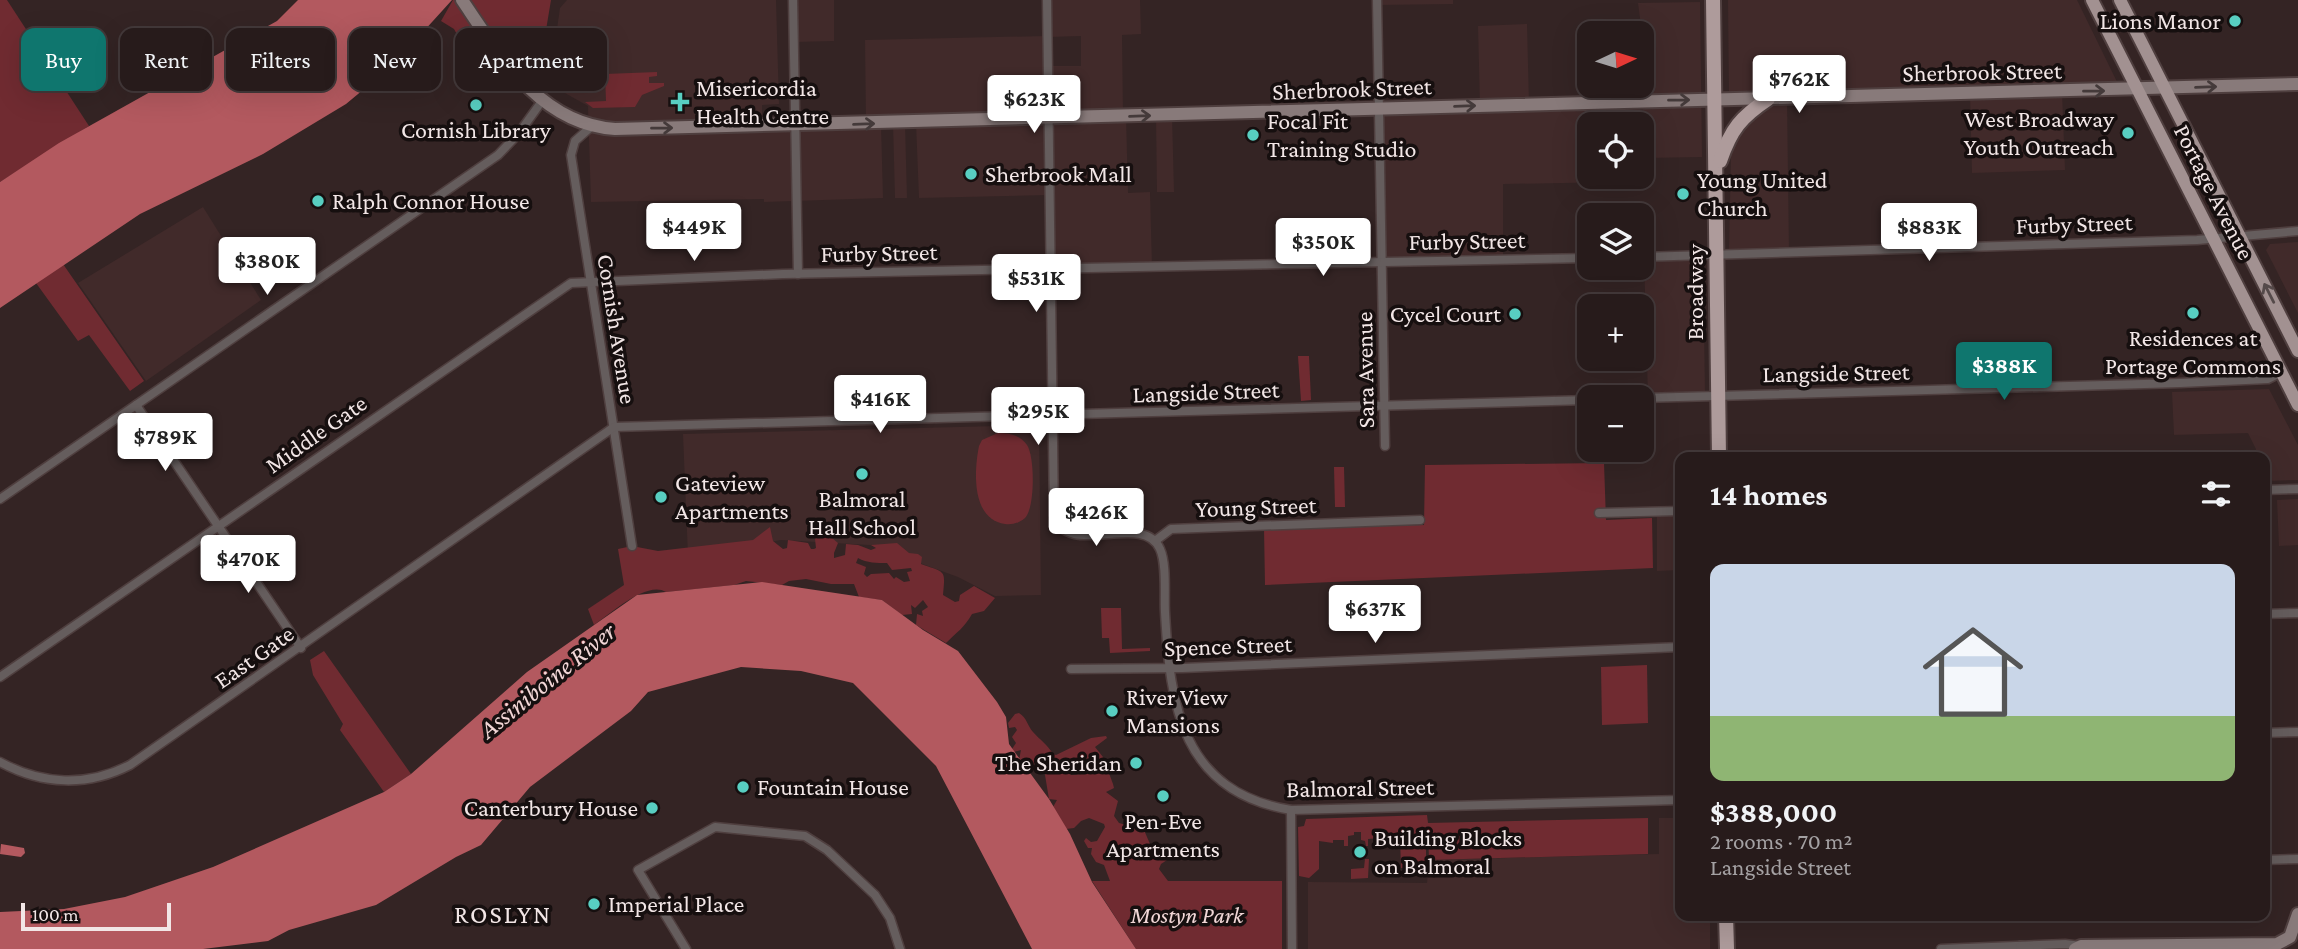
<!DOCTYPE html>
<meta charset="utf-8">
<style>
:root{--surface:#271b1b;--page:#2f2424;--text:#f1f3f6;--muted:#a4a1a3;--line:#43393a;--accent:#0f766e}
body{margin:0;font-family:"Crimson Pro",serif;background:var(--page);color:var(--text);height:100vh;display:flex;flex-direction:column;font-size:26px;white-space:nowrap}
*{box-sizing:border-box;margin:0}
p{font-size:23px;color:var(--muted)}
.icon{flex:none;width:38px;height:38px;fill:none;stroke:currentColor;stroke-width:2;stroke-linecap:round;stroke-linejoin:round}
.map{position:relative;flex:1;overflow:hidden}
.drawer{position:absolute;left:1675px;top:452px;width:595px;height:469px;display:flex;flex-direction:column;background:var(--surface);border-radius:14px;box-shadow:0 7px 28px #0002,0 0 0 2px var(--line)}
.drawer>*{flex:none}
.banner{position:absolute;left:21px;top:28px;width:665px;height:63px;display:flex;gap:14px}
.needle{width:46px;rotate:86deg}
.tools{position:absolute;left:1577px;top:21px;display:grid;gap:14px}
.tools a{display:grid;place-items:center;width:77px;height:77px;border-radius:14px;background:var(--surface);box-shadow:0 7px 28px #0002,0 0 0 2px var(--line);font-size:35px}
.scale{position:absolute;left:21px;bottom:18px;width:150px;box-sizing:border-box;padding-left:7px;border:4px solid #f2e6e6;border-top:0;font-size:19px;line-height:24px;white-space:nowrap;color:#f2e6e6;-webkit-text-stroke:5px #160f0f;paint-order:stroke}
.price{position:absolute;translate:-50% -60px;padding:0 16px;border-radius:7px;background:#fff;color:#222;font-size:23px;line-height:46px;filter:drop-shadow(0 2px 4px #0008)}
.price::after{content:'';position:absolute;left:50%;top:42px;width:21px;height:16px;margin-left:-10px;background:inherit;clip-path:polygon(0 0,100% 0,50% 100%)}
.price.active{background:var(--accent);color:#fff}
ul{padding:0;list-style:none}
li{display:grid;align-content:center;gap:14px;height:371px;padding:0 35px}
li+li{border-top:2px solid var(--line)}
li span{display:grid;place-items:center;height:217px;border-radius:14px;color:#555}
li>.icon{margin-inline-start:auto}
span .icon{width:126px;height:126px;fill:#fffc;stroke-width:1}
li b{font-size:30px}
h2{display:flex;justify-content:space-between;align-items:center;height:84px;padding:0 35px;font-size:30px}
.pill{padding:0 24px;border-radius:14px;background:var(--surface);box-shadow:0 7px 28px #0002,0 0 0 2px var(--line);font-size:24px;line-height:63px}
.pill.active{background:var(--accent);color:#fff}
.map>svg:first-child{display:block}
</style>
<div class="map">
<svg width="2298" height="949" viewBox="0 0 2298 949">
<rect width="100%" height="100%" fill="#342424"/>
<g fill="#412a2a" fill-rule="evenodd">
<path d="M567,0h209l3,104 -17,1v21l104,-3 -1,-83 181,-4 1,-36h93l1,34 -19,1 1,81h3l2,77 22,-1 2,75 -102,2 -1,-74 -130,3 -3,-75h-11l2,75h-12l-2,-75 -12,1 2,74 -119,4v-3l-173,3 -3,-96 -39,-22 11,-76zM1081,36v30h-34v-29z"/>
<polygon points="793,0 834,0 834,41 794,42"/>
<polygon points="1377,0 1453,0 1453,4 1377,5"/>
<polygon points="1728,0 2077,0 2121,90 2062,92 2065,170 1972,173 1970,94 1787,98 1789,253 1729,254 1731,152 1745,124 1777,99 1729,99"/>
<polygon points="1700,2 1702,157 1644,158 1642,33 1638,3"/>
<polygon points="1527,24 1529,104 1615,102 1615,124 1589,124 1589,177 1617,177 1617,182 1503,184 1503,260 1383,262 1379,109 1480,106 1478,26"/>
<polygon points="1156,115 1172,115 1174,192 1157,192"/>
<polygon points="203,207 261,300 146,381 78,283"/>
<polygon points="2298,242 2298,313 2266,250 2270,244"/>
<polygon points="1703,255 1705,396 1648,398 1644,257"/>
<polygon points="2269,389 2298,445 2298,480 2265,481 2264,457 2256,457 2256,449 2248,433 2174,435 2172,392"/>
<polygon points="1039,425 1041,595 995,596 958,577 870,545 781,540 688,556 683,434"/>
<polygon points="1783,450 1784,457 1733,457 1733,452"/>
<polygon points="2298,499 2298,545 2279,546 2277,500"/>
<polygon points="1680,511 1680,570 1657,571 1657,512"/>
<polygon points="1659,818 1680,818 1680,915 1710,915 1710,949 1308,949 1308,882 1427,883 1429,860 1659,854"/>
</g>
<g fill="#702b31" fill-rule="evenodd">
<polygon points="0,0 7,0 89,126 0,182"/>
<polygon points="453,0 551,0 542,54 522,59 512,57 488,90 454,29 441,21"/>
<polygon points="657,72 657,76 649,77 649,83 664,83 664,86 642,95 635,107 593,108 585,102 606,101 605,74"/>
<polygon points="63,264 144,381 130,391 89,335 78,341 36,283"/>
<polygon points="1298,356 1309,356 1311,400 1301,401"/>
<path d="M998,433c12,0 22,2 29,12 8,12 8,63 -2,73 -6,5 -13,7 -20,6 -34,-5 -31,-53 -26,-78l3,-6z"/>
<polygon points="1860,450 1860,457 1829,457 1828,451"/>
<polygon points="1604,463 1606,520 1652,518 1653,568 1265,585 1264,528 1424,525 1425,465"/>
<polygon points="1334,467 1344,467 1345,507 1335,507"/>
<path d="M770,527l3,14 10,8 4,-1 1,-8 20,3 3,6h3l2,-1 -1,-9 7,-6h4l12,10 -4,10v5l11,-3 1,-11 12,1 13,5 5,-2 -5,-3 26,-2 12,10 9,1 4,3 -1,7c26,9 24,6 22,31l12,7 4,-1 1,-6 14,-9 21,12 -11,13 -12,3c-7,13 -16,19 -26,29l-30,-18 1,-11 6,2 -1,-5 6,-4 -5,-7 -8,8 -4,-3 1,9 -10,1 -20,-15 -23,-3 -5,-13h-23l-25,-5 -17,2 -7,4 -36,-4 -12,4 -68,7c-19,-12 -56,22 -72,33l-6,-16 36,-24 -6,-36 14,-3 26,5 95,-11zM858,558c9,5 19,5 29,5l5,7 19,-2 1,3 -5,1 3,9 -6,1 -8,-5 -2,2 -5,-6 -18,1 -4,3 -3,-3 2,-7 -10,-4z"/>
<polygon points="1101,608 1121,608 1122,649 1150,648 1150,651 1110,653 1109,638 1102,638"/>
<polygon points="324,651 411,774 384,792 340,730 343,724 313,675 310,660"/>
<polygon points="1647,665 1648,723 1602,725 1601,667"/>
<path d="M1019,713c8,5 8,12 14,19 7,8 14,12 20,22l3,1 35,-17 15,-2 1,2 -12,9 8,10 10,27 1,4 -8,4 12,9 -4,15 5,7 25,7 6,14 11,1 5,4 1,11 -6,4 -2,5 9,12h114v68h-146l-44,-68h18l-6,-16 -8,-3 -5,-8 1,-6h-4l-4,-7 2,-3 5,4 6,-1 8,-14 -1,-3 -15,-6 -8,3 -7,7 -8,1 -13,-22 4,-7 -8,-1 -4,-24 4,-6 -5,-2 2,-9 -4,-1 -14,13 -9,-10 2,-10 -7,2 -2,-3 4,-6 -4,-6 5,-7 -2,-3 -6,1 -1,-5 7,-9zM1069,758l2,3 4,-3 12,8 1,6 -6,-2 -1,4 -10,1 -2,-6 -4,1 1,-11z"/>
<polygon points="1427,815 1428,823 1648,818 1648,854 1429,860 1428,829 1426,828 1426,866 1401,868 1400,838 1387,838 1386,841 1381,841 1381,838 1368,839 1368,846 1366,846 1365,841 1361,840 1361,832 1354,832 1354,835 1348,836 1348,846 1344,846 1344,840 1333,840 1333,843 1319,841 1319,869 1309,878 1299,876 1298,827 1304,826 1306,819"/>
<polygon points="1365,859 1369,859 1368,878 1351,879 1351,869 1364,868"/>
</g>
<g fill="#b3595f">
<polygon points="298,0 452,0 393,65 346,104 263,154 140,214 0,308 0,182 59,143 277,21"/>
<polygon points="762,582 882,600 923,630 958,651 997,702 1006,717 1009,744 1049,799 1070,834 1092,882 1136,949 1032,949 936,766 853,683 801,671 741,667 648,692 631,711 530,787 481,845 456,857 376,905 289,930 268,941 203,949 0,949 0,912 64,909 125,897 213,867 384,792 411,774 527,672 637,595"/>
<polygon points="1,844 24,848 25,853 21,857 0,854"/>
</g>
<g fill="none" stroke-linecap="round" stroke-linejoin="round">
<g stroke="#4f3f3f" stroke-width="11">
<g id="minor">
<polyline points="793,0 798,274"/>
<path d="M1047,0l7,515c13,45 89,-5 106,34 7,15 4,46 5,63 5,95 17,180 126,198l389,-10"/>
<polyline points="1377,0 1385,446"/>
<polyline points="592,126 575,141 571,155 632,546"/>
<polyline points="1642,257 2197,240 2298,231"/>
<polyline points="1642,398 2180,383 2268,379 2282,372"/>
<polyline points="136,405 301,648"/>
<polyline points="2264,490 2298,489"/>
<polyline points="0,499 498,155 519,133 542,101"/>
<polyline points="1599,513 1680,511"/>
<polyline points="1155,541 1171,529 1420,520"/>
<polyline points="2264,614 2298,613"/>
<polyline points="1071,669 1183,668 1680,647"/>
<polyline points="0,677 571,283 783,274 1589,258"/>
<polyline points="2264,733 2298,732"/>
<path d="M0,762c42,23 87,25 130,3l484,-338 975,-27"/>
<polyline points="1291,810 1292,949"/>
<polyline points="2264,860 2298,859"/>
<polyline points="686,949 638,870 715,827 805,836 827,850 875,895 890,918 900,949"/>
<polyline points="1941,949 2065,944 2081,946"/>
</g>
</g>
<g stroke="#4f3f3f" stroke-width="14">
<polyline id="tertiary" points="2021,947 2029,949"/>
</g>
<g stroke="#4f3f3f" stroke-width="16">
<g id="secondary">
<path d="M462,0c38,56 78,124 153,129l1683,-45"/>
<polyline points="2075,949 2081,946 2277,944 2290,937 2298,914"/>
</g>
</g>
<g stroke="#4f3f3f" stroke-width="16">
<g id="primary">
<polyline points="2092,0 2298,405"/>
<polyline points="2120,0 2298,351"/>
</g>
</g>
<g stroke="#4f3f3f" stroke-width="18">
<g id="trunk">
<polyline points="1713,0 1719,457"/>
<path d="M1720,161c11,-32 21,-44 48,-62"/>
<polyline points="1726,915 1727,949"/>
</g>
</g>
<use href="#minor" stroke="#655d5d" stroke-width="8"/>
<use href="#tertiary" stroke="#655d5d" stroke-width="10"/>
<use href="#secondary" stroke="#887a7a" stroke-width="12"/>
<use href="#primary" stroke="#a29191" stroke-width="12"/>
<use href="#trunk" stroke="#ae9b9b" stroke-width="14"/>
</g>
<defs><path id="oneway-shaft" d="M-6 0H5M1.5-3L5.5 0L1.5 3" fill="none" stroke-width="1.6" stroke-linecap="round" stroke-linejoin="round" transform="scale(1.75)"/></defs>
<g stroke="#443a3a">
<use href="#oneway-shaft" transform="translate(2206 87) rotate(-2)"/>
<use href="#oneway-shaft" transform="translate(2094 91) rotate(-1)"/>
<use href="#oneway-shaft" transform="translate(1679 100) rotate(-1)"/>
<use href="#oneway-shaft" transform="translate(1465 106) rotate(-2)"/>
<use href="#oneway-shaft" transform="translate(1140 116) rotate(-2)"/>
<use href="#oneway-shaft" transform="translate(864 124) rotate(-2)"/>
<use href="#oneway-shaft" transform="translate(662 128) rotate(-1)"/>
</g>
<use stroke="#554a4a" href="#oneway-shaft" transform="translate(2269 293) rotate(-117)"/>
<g fill="#58cec1" stroke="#160f0f" stroke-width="2.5">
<circle cx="2235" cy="21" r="7"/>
<path d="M676.5 91.5h7v7h7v7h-7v7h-7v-7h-7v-7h7z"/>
<circle cx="476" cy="105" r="7"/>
<circle cx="2128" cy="133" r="7"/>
<circle cx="1253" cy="135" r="7"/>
<circle cx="971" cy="174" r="7"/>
<circle cx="1683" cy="194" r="7"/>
<circle cx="318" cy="201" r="7"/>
<circle cx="2193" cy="313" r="7"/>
<circle cx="1515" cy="314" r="7"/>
<circle cx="862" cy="474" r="7"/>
<circle cx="661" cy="497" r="7"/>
<circle cx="1112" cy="711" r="7"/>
<circle cx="1136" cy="763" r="7"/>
<circle cx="743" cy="787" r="7"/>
<circle cx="1163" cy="796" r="7"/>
<circle cx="652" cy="808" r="7"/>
<circle cx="1360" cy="852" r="7"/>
<circle cx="594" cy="904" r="7"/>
</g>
<g text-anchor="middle" stroke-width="7" stroke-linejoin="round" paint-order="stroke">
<g font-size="24" fill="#f2e6e6" stroke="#160f0f" text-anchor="start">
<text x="2221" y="29" text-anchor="end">Lions Manor</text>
<text x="696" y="96">Misericordia<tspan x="696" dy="28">Health Centre</tspan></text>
<text x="2114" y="127" text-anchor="end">West Broadway<tspan x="2114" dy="28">Youth Outreach</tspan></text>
<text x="1267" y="129">Focal Fit<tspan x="1267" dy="28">Training Studio</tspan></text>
<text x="476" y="138" text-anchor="middle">Cornish Library</text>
<text x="985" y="182">Sherbrook Mall</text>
<text x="1697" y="188">Young United<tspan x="1697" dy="28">Church</tspan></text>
<text x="332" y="209">Ralph Connor House</text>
<text x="1501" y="322" text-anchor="end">Cycel Court</text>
<text x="2193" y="346" text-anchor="middle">Residences at<tspan x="2193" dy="28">Portage Commons</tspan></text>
<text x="675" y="491">Gateview<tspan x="675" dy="28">Apartments</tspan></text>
<text x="862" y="507" text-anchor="middle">Balmoral<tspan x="862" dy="28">Hall School</tspan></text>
<text x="1126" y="705">River View<tspan x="1126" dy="28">Mansions</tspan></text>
<text x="1122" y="771" text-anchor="end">The Sheridan</text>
<text x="757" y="795">Fountain House</text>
<text x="638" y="816" text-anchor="end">Canterbury House</text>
<text x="1163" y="829" text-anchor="middle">Pen-Eve<tspan x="1163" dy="28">Apartments</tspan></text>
<text x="1374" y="846">Building Blocks<tspan x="1374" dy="28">on Balmoral</tspan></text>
<text x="608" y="912">Imperial Place</text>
</g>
<g font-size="24" fill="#f2e6e6" stroke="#160f0f">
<text transform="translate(1982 72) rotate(-1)" y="8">Sherbrook Street</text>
<text transform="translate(1352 89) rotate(-2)" y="8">Sherbrook Street</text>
<text transform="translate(2214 192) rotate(63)" y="8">Portage Avenue</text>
<text transform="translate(2074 224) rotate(-2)" y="8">Furby Street</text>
<text transform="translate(1467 241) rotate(-1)" y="8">Furby Street</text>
<text transform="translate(879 253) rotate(-1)" y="8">Furby Street</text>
<text transform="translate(1695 292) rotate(-90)" y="8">Broadway</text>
<text transform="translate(617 329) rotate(81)" y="8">Cornish Avenue</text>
<text transform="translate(1365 370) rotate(-91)" y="8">Sara Avenue</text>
<text transform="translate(1836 373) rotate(-1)" y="8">Langside Street</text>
<text transform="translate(1206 392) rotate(-2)" y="8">Langside Street</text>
<text transform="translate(316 434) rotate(-35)" y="8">Middle Gate</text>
<text transform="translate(1256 507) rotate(-2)" y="8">Young Street</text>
<text transform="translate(1228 646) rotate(-2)" y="8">Spence Street</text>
<text transform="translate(254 657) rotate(-35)" y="8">East Gate</text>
<text transform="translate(1360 788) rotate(-1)" y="8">Balmoral Street</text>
</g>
<g font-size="24" font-style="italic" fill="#f1d7d7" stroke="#160f0f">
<text x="1187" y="923">Mostyn Park</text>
</g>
<g font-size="26" font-style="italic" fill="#f1d6d6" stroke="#160f0f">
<text transform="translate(547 680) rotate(-39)" y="9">Assiniboine River</text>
</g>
<g font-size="26" letter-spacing="2" fill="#f2e6e6" stroke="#160f0f">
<text x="503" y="923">ROSLYN</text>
</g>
</g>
</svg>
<div class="tools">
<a><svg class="needle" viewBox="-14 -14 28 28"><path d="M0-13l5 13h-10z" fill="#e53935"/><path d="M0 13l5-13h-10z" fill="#a4a1a3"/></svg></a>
<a><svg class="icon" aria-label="locate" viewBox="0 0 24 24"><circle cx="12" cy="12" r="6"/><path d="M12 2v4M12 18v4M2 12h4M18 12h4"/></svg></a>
<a><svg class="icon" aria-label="layers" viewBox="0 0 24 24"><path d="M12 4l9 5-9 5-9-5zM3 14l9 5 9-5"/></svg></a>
<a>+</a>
<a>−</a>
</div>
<div class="scale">100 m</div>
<b class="price" style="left:1799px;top:115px">$762K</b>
<b class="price" style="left:1034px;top:135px">$623K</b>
<b class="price" style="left:694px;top:263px">$449K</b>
<b class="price" style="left:1929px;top:263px">$883K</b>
<b class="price" style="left:1323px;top:278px">$350K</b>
<b class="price" style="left:267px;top:297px">$380K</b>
<b class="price" style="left:1036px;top:314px">$531K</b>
<b class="price active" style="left:2004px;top:402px">$388K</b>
<b class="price" style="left:880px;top:435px">$416K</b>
<b class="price" style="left:1038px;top:447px">$295K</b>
<b class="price" style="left:165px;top:473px">$789K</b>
<b class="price" style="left:1096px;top:548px">$426K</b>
<b class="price" style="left:248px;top:595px">$470K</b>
<b class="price" style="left:1375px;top:645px">$637K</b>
<div class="banner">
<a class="pill active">Buy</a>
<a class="pill">Rent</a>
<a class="pill">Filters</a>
<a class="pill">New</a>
<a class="pill">Apartment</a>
</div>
<section class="drawer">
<h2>14 homes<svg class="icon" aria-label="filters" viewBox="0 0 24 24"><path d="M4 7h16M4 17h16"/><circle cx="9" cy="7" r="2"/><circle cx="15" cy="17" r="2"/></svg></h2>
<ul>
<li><span style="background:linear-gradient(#c9d6e8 70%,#8fb573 0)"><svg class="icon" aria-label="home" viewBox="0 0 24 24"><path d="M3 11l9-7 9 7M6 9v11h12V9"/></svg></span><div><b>$388,000</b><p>2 rooms · 70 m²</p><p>Langside Street</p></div></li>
</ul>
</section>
</div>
